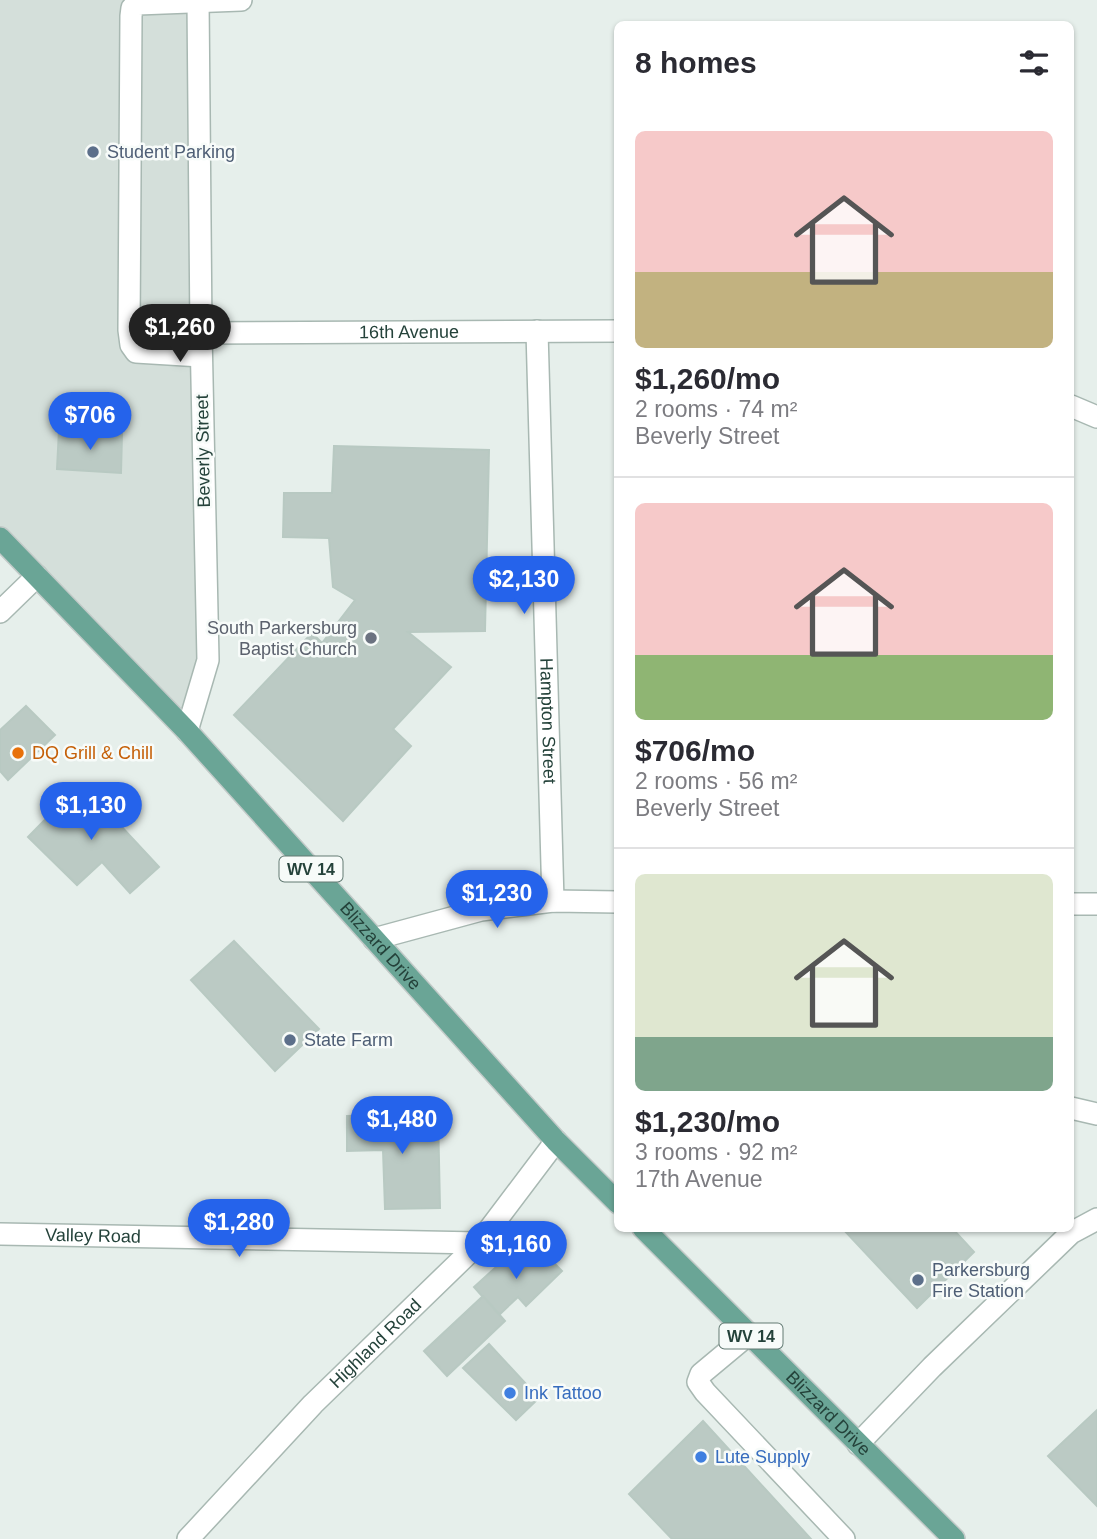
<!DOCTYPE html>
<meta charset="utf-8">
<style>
:root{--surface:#fff;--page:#f2f2f3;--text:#2b2b33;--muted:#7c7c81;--line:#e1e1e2;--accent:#2563eb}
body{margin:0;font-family:Helvetica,sans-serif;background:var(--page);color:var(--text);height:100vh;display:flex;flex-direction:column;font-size:26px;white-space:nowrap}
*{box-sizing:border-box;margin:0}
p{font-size:23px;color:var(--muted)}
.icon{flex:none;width:38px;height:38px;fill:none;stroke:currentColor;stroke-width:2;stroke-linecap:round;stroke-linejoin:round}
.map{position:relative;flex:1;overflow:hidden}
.panel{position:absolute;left:614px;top:21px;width:460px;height:1211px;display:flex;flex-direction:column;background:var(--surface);border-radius:10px;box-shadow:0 2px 5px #0004}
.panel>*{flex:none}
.price{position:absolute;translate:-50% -60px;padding:0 16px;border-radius:24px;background:var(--accent);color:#fff;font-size:23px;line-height:46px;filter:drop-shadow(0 2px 4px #0008)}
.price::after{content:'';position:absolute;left:50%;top:42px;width:21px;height:16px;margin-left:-10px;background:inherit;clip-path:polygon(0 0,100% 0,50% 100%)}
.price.on{background:#222;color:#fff}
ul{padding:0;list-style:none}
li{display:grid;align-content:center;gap:14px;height:371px;padding:0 21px}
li+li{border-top:2px solid var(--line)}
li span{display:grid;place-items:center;height:217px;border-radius:10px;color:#555}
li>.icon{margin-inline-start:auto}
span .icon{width:126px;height:126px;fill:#fffc;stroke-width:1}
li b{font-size:30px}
h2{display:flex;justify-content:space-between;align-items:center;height:84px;padding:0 21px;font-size:30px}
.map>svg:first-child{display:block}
</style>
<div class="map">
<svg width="1097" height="1539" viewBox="0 0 1097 1539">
<rect width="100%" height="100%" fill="#e6efeb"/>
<polygon fill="#d4dfda" points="0,0 196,0 208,660 187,731 0,536"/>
<g fill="#bbcac4" stroke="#b8c9c2" stroke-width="2">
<polygon points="59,430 122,434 121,473 57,469"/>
<polygon points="334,446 489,450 485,631 408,632 451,667 393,729 411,746 343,821 234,715 312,633 322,643 355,600 333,587 329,538 283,537 284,493 332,493"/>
<polygon points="26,706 55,735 8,780 0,771 0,730"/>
<polygon points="79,785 106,810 159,867 130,893 102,862 77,885 28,837"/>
<polygon points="234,941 319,1029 275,1071 191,980"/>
<polygon points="438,1114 440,1208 385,1209 383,1150 347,1151 347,1116"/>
<polygon points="842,1228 952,1228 974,1252 917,1308"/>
<polygon points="517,1248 533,1267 542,1267 549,1258 562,1271 526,1306 518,1297 499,1315 474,1287"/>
<polygon points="483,1296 505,1321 447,1376 424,1351"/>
<polygon points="489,1344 539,1398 516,1420 463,1368"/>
<polygon points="1097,1410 1097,1506 1048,1456"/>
<polygon points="703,1421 811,1539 672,1539 629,1494"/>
</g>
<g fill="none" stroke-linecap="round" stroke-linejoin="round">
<g stroke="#a8b8b2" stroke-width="24">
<g id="minor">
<path id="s1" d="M537,331l16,570"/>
<path id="s2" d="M201,333l417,-2"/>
<polyline points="201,356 136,352 131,345 129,330 131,16 132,8 138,4 241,0"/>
<polyline points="1071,406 1097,417"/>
<polyline points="0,612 37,576"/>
<polyline points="187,731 208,660 201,333 198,0"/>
<polyline points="1071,904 1097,904"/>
<polyline points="374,939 481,910 553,901 618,902"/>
<polyline points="1071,1108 1097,1114"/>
<path id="s3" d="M0,1234l479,9"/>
<polyline points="749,1334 701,1374 698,1382 705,1392 844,1539"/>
<polyline points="858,1444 932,1367 1071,1233 1097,1219"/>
<path id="s4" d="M188,1539l125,-135 166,-161 77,-102"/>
</g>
</g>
<g stroke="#c2cac8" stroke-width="24">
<g id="major">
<path id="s5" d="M0,538l187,193 369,410 62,62"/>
<path id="s6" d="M643,1228l311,311"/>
</g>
</g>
<use href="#minor" stroke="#fff" stroke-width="21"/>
<use href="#major" stroke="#6aa596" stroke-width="21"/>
</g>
<g fill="#5c6f8a" stroke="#f7fbf9" stroke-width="2.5">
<circle cx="93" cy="152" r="7"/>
<circle cx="290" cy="1040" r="7"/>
<circle cx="918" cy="1280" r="7"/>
</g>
<circle fill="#6b7280" stroke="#f7fbf9" stroke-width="2.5" cx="371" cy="638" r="7"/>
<circle fill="#e8710a" stroke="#f7fbf9" stroke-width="2.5" cx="18" cy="753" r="7"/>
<g fill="#3f7fe0" stroke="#f7fbf9" stroke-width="2.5">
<circle cx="510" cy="1393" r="7"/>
<circle cx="701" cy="1457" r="7"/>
</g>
<g text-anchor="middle" stroke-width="5" stroke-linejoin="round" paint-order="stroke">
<g fill="#f7fbf9" stroke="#637a73" stroke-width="2">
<rect x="279.5" y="856.5" width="63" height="25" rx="5"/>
<rect x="719.5" y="1323.5" width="63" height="25" rx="5"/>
</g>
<g font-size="16" font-weight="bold" fill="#24423a">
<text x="311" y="875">WV 14</text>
<text x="751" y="1342">WV 14</text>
</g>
<g font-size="18" fill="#4e5e75" stroke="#f7fbf9" text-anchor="start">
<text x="107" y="158">Student Parking</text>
<text x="304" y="1046">State Farm</text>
<text x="932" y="1276">Parkersburg<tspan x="932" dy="21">Fire Station</tspan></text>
</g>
<g font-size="18" fill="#24423a" stroke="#f7fbf9">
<text dy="6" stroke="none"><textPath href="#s2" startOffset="208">16th Avenue</textPath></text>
<text transform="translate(203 451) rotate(-91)" y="6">Beverly Street</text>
<text dy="6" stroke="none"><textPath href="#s1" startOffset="390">Hampton Street</textPath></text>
<text dy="6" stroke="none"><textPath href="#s5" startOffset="558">Blizzard Drive</textPath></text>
<text dy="6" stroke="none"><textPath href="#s3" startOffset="93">Valley Road</textPath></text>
<text dy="6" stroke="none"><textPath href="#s4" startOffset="271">Highland Road</textPath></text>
<text dy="6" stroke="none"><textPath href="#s6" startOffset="262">Blizzard Drive</textPath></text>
</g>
<g font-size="18" fill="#5b616d" stroke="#f7fbf9" text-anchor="end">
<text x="357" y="634">South Parkersburg<tspan x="357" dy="21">Baptist Church</tspan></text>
</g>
<g font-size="18" fill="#c56008" stroke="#f7fbf9" text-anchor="start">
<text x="32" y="759">DQ Grill &amp; Chill</text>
</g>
<g font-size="18" fill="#366cbe" stroke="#f7fbf9" text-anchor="start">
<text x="524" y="1399">Ink Tattoo</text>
<text x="715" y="1463">Lute Supply</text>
</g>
</g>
</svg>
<b class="price on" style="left:180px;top:364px">$1,260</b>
<b class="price" style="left:90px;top:452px">$706</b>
<b class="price" style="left:524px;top:616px">$2,130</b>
<b class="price" style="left:91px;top:842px">$1,130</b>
<b class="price" style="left:497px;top:930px">$1,230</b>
<b class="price" style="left:402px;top:1156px">$1,480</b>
<b class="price" style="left:239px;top:1259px">$1,280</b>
<b class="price" style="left:516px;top:1281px">$1,160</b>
<section class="panel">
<h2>8 homes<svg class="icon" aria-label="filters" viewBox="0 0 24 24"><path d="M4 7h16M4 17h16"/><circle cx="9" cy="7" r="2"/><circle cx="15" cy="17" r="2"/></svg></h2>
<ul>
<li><span style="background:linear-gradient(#f6c9c9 65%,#c2b280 0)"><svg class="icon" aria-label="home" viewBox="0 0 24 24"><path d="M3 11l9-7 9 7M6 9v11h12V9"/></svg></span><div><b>$1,260/mo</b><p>2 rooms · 74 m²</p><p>Beverly Street</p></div></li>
<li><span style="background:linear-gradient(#f6c9c9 70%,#8fb573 0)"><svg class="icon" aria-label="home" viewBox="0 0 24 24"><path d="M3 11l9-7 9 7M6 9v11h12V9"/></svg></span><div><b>$706/mo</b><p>2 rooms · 56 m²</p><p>Beverly Street</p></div></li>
<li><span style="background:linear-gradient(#dfe7d0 75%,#7fa58c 0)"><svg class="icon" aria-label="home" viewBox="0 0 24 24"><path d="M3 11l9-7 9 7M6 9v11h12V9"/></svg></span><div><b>$1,230/mo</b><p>3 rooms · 92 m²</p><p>17th Avenue</p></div></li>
</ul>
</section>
</div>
